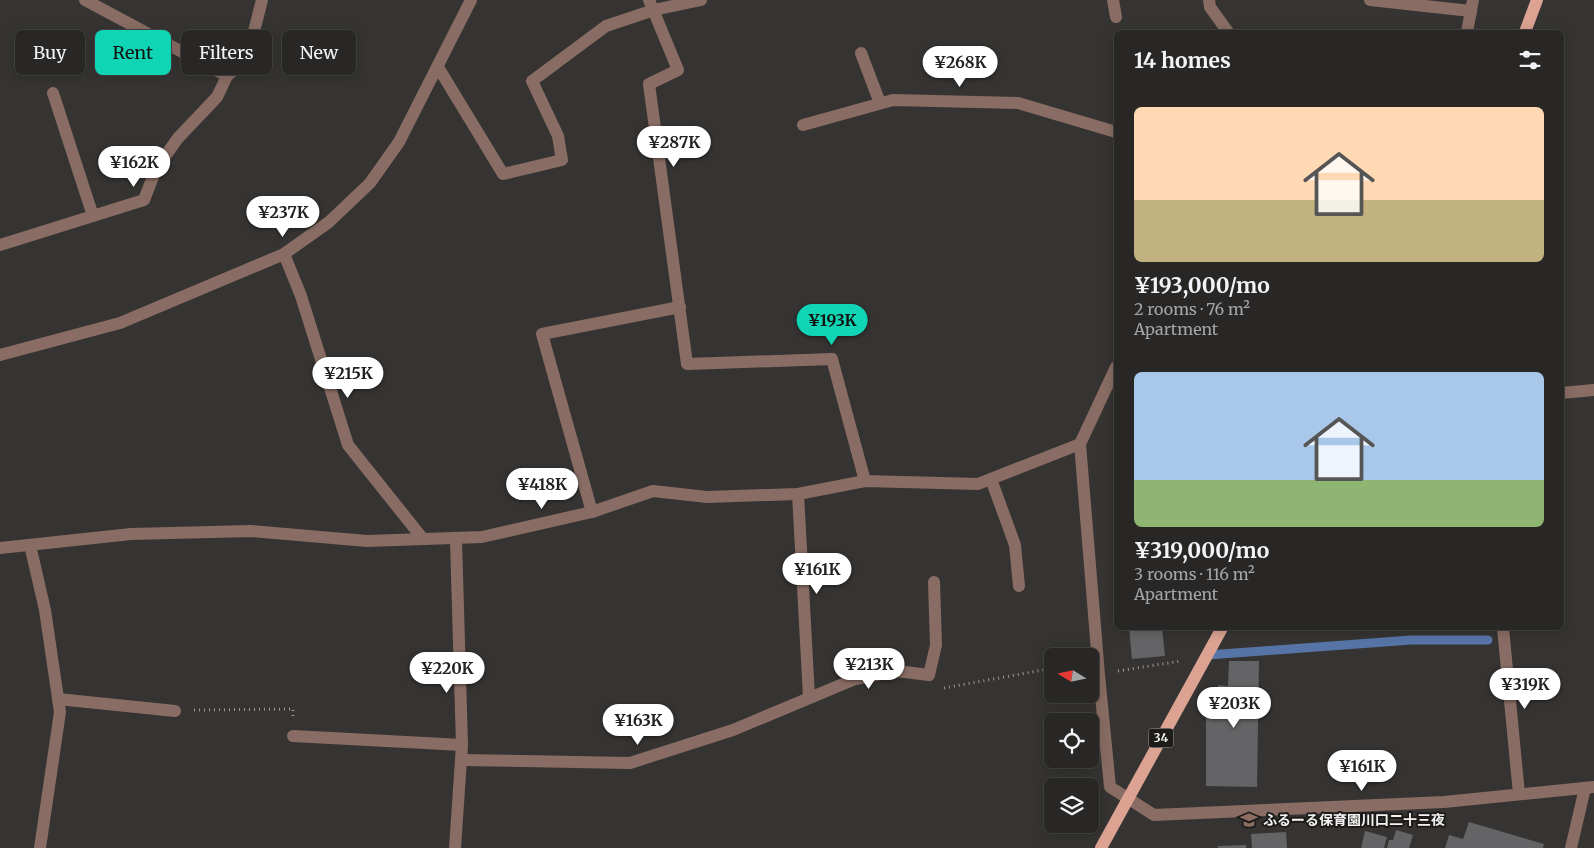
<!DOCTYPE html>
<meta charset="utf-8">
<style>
:root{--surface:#282726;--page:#343332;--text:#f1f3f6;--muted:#a5a5a7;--line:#444443;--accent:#0fd5b4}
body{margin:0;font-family:Merriweather,"Noto Sans JP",serif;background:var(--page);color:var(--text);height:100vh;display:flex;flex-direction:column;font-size:19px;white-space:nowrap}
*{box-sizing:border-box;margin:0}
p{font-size:16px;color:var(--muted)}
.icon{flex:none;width:28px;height:28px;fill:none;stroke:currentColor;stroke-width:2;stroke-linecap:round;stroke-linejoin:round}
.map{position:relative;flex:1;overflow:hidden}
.panel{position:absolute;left:1114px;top:30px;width:450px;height:600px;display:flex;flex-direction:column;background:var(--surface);border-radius:8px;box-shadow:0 2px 12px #0003,0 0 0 1px var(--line)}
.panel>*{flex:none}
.banner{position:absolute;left:15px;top:30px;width:475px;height:45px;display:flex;gap:10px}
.needle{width:32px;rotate:280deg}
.controls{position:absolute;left:1044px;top:648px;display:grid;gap:10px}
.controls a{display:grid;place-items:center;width:55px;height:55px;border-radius:8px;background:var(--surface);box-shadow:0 2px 12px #0003,0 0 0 1px var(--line);font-size:25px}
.price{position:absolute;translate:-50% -42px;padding:0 11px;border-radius:18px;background:#fff;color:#222;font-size:16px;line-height:32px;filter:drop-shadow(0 1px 2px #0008)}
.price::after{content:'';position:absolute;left:50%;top:30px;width:15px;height:11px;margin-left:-8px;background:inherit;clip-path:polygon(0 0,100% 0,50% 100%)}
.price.active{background:var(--accent);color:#111}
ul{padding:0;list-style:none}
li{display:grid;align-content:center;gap:10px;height:265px;padding:0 20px}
li span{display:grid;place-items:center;height:155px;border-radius:8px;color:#555}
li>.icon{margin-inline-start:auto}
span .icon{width:90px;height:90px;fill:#fffc;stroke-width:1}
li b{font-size:21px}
h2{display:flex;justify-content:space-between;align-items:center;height:60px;padding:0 20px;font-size:21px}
.tag{padding:0 18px;border-radius:8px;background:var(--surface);box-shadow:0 2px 12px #0003,0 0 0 1px var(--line);font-size:18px;line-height:45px}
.tag.active{background:var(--accent);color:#111}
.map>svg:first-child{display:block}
</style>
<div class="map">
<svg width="1594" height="848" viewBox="0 0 1594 848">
<rect width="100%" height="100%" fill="#363432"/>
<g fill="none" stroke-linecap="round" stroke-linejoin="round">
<polyline stroke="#5674a6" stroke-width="9" points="1208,655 1411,640 1488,640"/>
</g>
<g fill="#646365">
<polygon points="1129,628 1162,628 1165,656 1132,659"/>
<polygon points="1229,661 1259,661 1257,787 1206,786 1206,697 1217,697 1218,685 1228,686"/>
<polygon points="1469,822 1544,844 1543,848 1445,848 1449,835 1463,839"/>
<polygon points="1396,830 1413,835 1409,848 1387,848 1389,840 1393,840"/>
<polygon points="1365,831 1387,837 1384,848 1361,848"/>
<polygon points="1286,832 1287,848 1252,848 1251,834"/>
<polygon points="1246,845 1246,848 1218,848 1218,846"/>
</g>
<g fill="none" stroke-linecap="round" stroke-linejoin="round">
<g stroke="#9a9897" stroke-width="3" stroke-dasharray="1 4" stroke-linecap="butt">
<polyline points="1118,671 1181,661"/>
<polyline points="944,688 1043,670 1052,671"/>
<polyline points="194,710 293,709 293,716"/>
</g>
<g stroke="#896d64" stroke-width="12">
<polyline points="1113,0 1116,17"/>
<polyline points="1370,0 1471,11"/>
<polyline points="861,53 880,103"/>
<polyline points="53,93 93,216"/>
<polyline points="991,479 1015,545 1019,586"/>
<polyline points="592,512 542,334 680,307"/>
<polyline points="30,545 45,610 60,712 40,848"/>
<polyline points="929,675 936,645 934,582"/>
<polyline points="58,699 175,711"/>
<polyline points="293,736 462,745"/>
<polyline points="1571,848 1585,788"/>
</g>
<g stroke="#896d64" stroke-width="12">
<polyline points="85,0 227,76 247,59 262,0"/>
<polyline points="649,0 678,70 649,84 687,364 832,359 865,481"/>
<polyline points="1209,0 1210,7 1228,32"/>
<polyline points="1467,32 1473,0"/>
<polyline points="438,67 503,174 562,160 558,136 532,81 606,26 654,10 701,0"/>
<polyline points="803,125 893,100 1018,103 1116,132"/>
<polyline points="0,245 144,200 156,169 178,138 217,97 227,76"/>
<polyline points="284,254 301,296 348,445 423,539"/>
<polyline points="0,355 120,323 284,254 329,222 370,183 399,142 471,0"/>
<polyline points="1116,367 1080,444 1099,675 1110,787 1154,815 1444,802 1594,787"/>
<polyline points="1561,393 1594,390"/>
<polyline points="798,494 809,697"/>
<polyline points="0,548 131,534 251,531 367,541 482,537 592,512 653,491 707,497 798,494 865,481 978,484 1080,444"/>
<polyline points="1503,628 1519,794"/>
<polyline points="461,760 630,763 733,730 855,679 897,671 929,675"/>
<polyline points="455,848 462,745 456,540"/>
</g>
<g stroke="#dca392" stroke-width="12">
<polyline points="1525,32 1537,0"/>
<polyline points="1101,848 1222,628"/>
</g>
</g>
<defs>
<g id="school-bare" transform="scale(1.35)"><path d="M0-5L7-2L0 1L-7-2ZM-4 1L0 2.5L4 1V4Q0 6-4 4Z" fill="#8d6e63" stroke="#1d1c1b" stroke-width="2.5" paint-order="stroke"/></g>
</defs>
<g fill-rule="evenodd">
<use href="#school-bare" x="1249" y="820"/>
</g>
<g text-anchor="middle" stroke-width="4" stroke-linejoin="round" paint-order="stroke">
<rect fill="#1d1c1b" stroke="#b4b2b2" stroke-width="1" x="1148.5" y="728.5" width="25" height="19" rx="4"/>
<g font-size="12" font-weight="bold" fill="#f4f3f2">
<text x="1161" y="742">34</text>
</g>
<g font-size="14" font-weight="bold" fill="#f4f3f2" stroke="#1d1c1b" text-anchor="start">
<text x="1263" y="825">ふるーる保育園川口二十三夜</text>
</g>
</g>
</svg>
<div class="controls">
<a><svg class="needle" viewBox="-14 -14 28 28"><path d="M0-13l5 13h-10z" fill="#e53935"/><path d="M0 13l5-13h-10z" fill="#a5a5a7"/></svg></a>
<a><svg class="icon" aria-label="locate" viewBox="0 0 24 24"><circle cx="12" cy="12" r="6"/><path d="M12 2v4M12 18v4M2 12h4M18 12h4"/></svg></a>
<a><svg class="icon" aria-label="layers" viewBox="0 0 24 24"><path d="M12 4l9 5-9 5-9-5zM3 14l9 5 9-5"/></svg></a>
</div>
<b class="price" style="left:960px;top:88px">¥268K</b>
<b class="price" style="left:674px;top:168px">¥287K</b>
<b class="price" style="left:134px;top:188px">¥162K</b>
<b class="price" style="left:283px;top:238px">¥237K</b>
<b class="price active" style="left:832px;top:346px">¥193K</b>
<b class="price" style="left:348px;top:399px">¥215K</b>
<b class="price" style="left:542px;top:510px">¥418K</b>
<b class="price" style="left:817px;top:595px">¥161K</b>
<b class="price" style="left:869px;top:690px">¥213K</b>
<b class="price" style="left:447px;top:694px">¥220K</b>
<b class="price" style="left:1525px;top:710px">¥319K</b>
<b class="price" style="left:1234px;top:729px">¥203K</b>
<b class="price" style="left:638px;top:746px">¥163K</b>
<b class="price" style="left:1362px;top:792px">¥161K</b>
<div class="banner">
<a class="tag">Buy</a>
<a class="tag active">Rent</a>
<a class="tag">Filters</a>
<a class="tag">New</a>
</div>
<section class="panel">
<h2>14 homes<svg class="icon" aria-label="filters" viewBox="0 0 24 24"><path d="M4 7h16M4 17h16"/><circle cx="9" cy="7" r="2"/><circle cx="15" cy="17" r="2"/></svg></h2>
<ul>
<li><span style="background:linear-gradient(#ffd9b3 60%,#c2b280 0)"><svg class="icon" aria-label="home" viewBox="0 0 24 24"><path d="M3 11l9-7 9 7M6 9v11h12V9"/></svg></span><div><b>¥193,000/mo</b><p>2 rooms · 76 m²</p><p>Apartment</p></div></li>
<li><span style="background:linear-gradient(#a9c7e8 70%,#8fb573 0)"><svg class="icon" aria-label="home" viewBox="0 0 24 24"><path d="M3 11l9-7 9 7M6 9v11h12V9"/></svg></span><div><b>¥319,000/mo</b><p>3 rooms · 116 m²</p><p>Apartment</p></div></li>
</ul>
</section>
</div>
